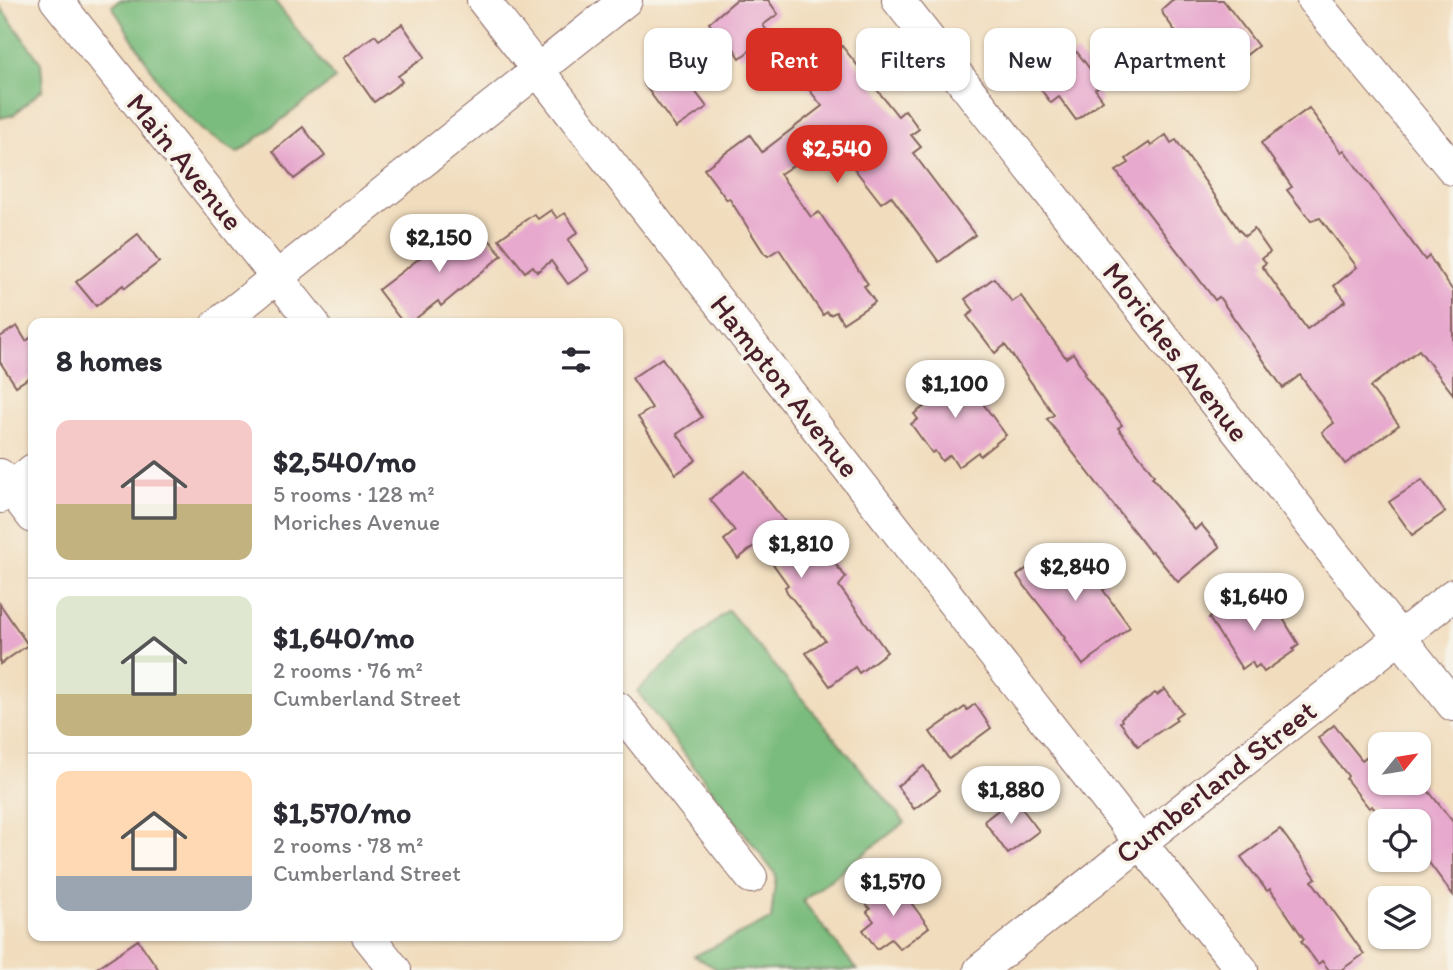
<!DOCTYPE html>
<meta charset="utf-8">
<style>
:root{--surface:#fff;--page:#f2f2f3;--text:#2b2b33;--muted:#7c7c81;--line:#e1e1e2;--accent:#d93025}
body{margin:0;font-family:Itim,sans-serif;background:var(--page);color:var(--text);height:100vh;display:flex;flex-direction:column;font-size:26px;white-space:nowrap}
*{box-sizing:border-box;margin:0}
p{font-size:23px;color:var(--muted)}
.icon{flex:none;width:38px;height:38px;fill:none;stroke:currentColor;stroke-width:2;stroke-linecap:round;stroke-linejoin:round}
.map{position:relative;flex:1;overflow:hidden}
.side{position:absolute;left:28px;top:318px;width:595px;height:623px;display:flex;flex-direction:column;background:var(--surface);border-radius:14px;box-shadow:0 2px 5px #0004}
.side>*{flex:none}
.guide{position:absolute;left:644px;top:28px;width:665px;height:63px;display:flex;gap:14px}
.needle{width:46px;rotate:60deg}
.fabs{position:absolute;left:1368px;top:732px;display:grid;gap:14px}
.fabs a{display:grid;place-items:center;width:63px;height:63px;border-radius:14px;background:var(--surface);box-shadow:0 2px 5px #0004;font-size:35px}
.price{position:absolute;translate:-50% -60px;padding:0 16px;border-radius:24px;background:#fff;color:#222;font-size:23px;line-height:46px;filter:drop-shadow(0 2px 4px #0008)}
.price::after{content:'';position:absolute;left:50%;top:42px;width:21px;height:16px;margin-left:-10px;background:inherit;clip-path:polygon(0 0,100% 0,50% 100%)}
.price.selected{background:var(--accent);color:#fff}
ul{padding:0;list-style:none}
li{display:flex;align-items:center;gap:21px;height:175px;padding:0 28px}
li+li{border-top:2px solid var(--line)}
li span{display:grid;place-items:center;flex:none;width:196px;height:140px;border-radius:14px;color:#555}
li>.icon{margin-inline-start:auto}
span .icon{width:84px;height:84px;fill:#fffc;stroke-width:1}
li b{font-size:30px}
h2{display:flex;justify-content:space-between;align-items:center;height:84px;padding:0 28px;font-size:30px}
.tag{padding:0 24px;border-radius:14px;background:var(--surface);box-shadow:0 2px 5px #0004;font-size:24px;line-height:63px}
.tag.selected{background:var(--accent);color:#fff}
.map>svg:first-child{display:block}
</style>
<div class="map">
<svg width="1453" height="970" viewBox="0 0 1453 970">
<rect width="100%" height="100%" fill="#f7f3e8"/>
<filter id="ink" filterUnits="userSpaceOnUse"><feTurbulence type="fractalNoise" baseFrequency=".0143" numOctaves="2"/><feDisplacementMap in="SourceGraphic" scale="14" xChannelSelector="R" yChannelSelector="G"/><feConvolveMatrix kernelMatrix="1 2 1 2 8 2 1 2 1" color-interpolation-filters="sRGB"/></filter>
<filter id="wash" filterUnits="userSpaceOnUse"><feTurbulence type="fractalNoise" baseFrequency=".00686" numOctaves="4" result="noise"/><feDisplacementMap in="SourceGraphic" scale="28" xChannelSelector="R" yChannelSelector="G"/><feGaussianBlur stdDeviation="1.57" result="paint"/><feColorMatrix in="noise" values="0 0 0 0 0 0 0 0 0 0 0 0 0 0 0 0 0 1.4 0 .05"/><feComposite in="paint" operator="in"/></filter>
<g filter="url(#wash)">
<rect width="100%" height="100%" fill="#f1ddbe"/>
<g fill="#7abc7d" stroke="#626e54" stroke-width="2">
<polygon points="120,0 274,0 335,79 238,153 204,132 169,98 112,6"/>
<polygon points="0,6 41,63 43,89 13,115 0,118"/>
<polygon points="728,610 905,822 803,901 857,970 719,970 694,956 771,919 776,875 637,691"/>
</g>
<g id="blocks">
<g fill="#e7a9ce">
<polygon points="736,0 768,0 778,14 763,25 770,35 740,58 733,47 729,50 709,23"/>
<polygon points="1172,0 1223,0 1258,46 1209,84 1181,48 1185,45 1163,14 1162,9"/>
<polygon points="402,24 425,57 398,76 402,82 374,102 343,58 375,35 379,40"/>
<polygon points="842,46 898,116 905,110 919,129 911,135 921,147 913,153 975,235 939,262 891,196 881,203 832,140 780,174 811,217 819,212 868,284 864,286 875,302 843,323 836,312 830,315 827,312 823,315 779,249 768,256 764,253 729,198 727,200 704,169 750,135 762,152 822,106 804,83 813,76 810,71"/>
<polygon points="1077,52 1102,85 1095,89 1103,100 1076,120 1059,97 1051,103 1036,83"/>
<polygon points="673,62 707,107 676,128 643,83"/>
<polygon points="1309,108 1341,152 1344,150 1425,260 1429,256 1453,291 1453,394 1419,350 1370,387 1399,425 1345,464 1322,432 1334,423 1300,375 1283,388 1219,297 1215,300 1116,171 1129,163 1126,159 1149,143 1151,146 1166,135 1171,143 1176,140 1239,230 1245,236 1254,229 1270,252 1262,258 1266,263 1262,266 1307,329 1346,301 1334,286 1357,267 1320,218 1311,221 1287,190 1292,187 1261,143"/>
<polygon points="303,127 325,156 294,179 273,151"/>
<polygon points="551,210 557,218 565,213 578,232 568,240 589,270 568,284 551,261 537,272 533,266 525,272 499,239 534,214 538,219"/>
<polygon points="471,229 477,236 482,231 502,255 441,306 438,301 409,324 404,324 378,290 455,231 460,238"/>
<polygon points="138,234 159,262 125,288 123,285 96,306 76,282"/>
<polygon points="994,278 1012,302 1021,296 1066,358 1073,353 1086,373 1084,374 1122,425 1118,428 1154,475 1152,477 1195,530 1201,524 1220,547 1178,582 1152,551 1150,552 1047,419 1054,415 1005,345 995,353 967,316 974,311 965,299"/>
<polygon points="17,326 26,341 33,336 33,375 16,386 0,362 0,337"/>
<polygon points="662,358 702,417 677,434 696,460 676,474 638,417 652,408 632,378"/>
<polygon points="940,363 949,368 962,391 970,386 1006,435 980,456 978,452 958,467 950,455 942,461 935,451 932,453 911,424 918,419 914,414 936,398 926,380 926,375 930,366"/>
<polygon points="745,471 811,555 821,547 846,577 839,586 887,652 859,673 855,667 830,686 806,653 825,640 787,592 785,587 788,585 758,543 738,559 724,540 735,531 710,499"/>
<polygon points="1422,480 1445,512 1412,535 1389,502"/>
<polygon points="1081,551 1108,586 1103,590 1130,627 1083,665 1064,639 1065,638 1017,576 1048,552 1061,567"/>
<polygon points="1241,593 1255,614 1273,602 1299,645 1293,649 1294,651 1264,672 1259,665 1255,668 1252,662 1242,669 1209,618 1215,614 1213,612"/>
<polygon points="0,604 28,645 0,664"/>
<polygon points="1165,689 1182,712 1175,717 1177,720 1138,746 1120,722 1122,721 1121,718 1155,693 1157,695"/>
<polygon points="975,704 991,728 949,759 930,732 965,707 967,710"/>
<polygon points="1334,725 1362,760 1381,745 1381,782 1419,782 1419,779 1453,822 1453,895 1419,849 1419,821 1383,821 1372,806 1369,808 1346,779 1348,776 1318,738"/>
<polygon points="924,766 940,790 914,809 897,786"/>
<polygon points="1014,798 1039,831 1008,854 984,821"/>
<polygon points="1280,829 1316,878 1312,881 1364,954 1341,970 1329,970 1322,961 1318,964 1301,941 1304,939 1270,889 1267,891 1241,857"/>
<polygon points="895,881 929,927 900,949 891,939 877,949 863,930 874,921 867,912 870,909 865,903"/>
<polygon points="138,940 159,970 94,970"/>
</g>
</g>
</g>
<g filter="url(#ink)">
<use href="#blocks" fill-opacity="0" stroke="#84625e" stroke-width="2"/>
<g fill="none" stroke-linecap="round" stroke-linejoin="round">
<g stroke="#84625e" stroke-width="34">
<g id="minor">
<polyline points="56,0 314,324"/>
<polyline points="483,0 1140,842 1242,970"/>
<polyline points="898,0 1453,705"/>
<polyline points="1313,0 1453,169"/>
<polyline points="218,324 626,0"/>
<polyline points="0,475 33,517"/>
<polyline points="0,497 33,470"/>
<polyline points="618,708 751,877"/>
<polyline points="368,936 395,970"/>
<polyline points="980,970 1453,595"/>
</g>
</g>
<use href="#minor" stroke="#fff" stroke-width="32"/>
</g>
</g>
<g text-anchor="middle" stroke-width="7" stroke-linejoin="round" paint-order="stroke">
<g font-size="30" fill="#4a1f2b" stroke="#f7f3e8">
<text transform="translate(185 162) rotate(51)" y="10">Main Avenue</text>
<text transform="translate(1176 352) rotate(52)" y="10">Moriches Avenue</text>
<text transform="translate(785 386) rotate(52)" y="10">Hampton Avenue</text>
<text transform="translate(1216 782) rotate(-38)" y="10">Cumberland Street</text>
</g>
</g>
</svg>
<div class="fabs">
<a><svg class="needle" viewBox="-14 -14 28 28"><path d="M0-13l5 13h-10z" fill="#e53935"/><path d="M0 13l5-13h-10z" fill="#7c7c81"/></svg></a>
<a><svg class="icon" aria-label="locate" viewBox="0 0 24 24"><circle cx="12" cy="12" r="6"/><path d="M12 2v4M12 18v4M2 12h4M18 12h4"/></svg></a>
<a><svg class="icon" aria-label="layers" viewBox="0 0 24 24"><path d="M12 4l9 5-9 5-9-5zM3 14l9 5 9-5"/></svg></a>
</div>
<b class="price selected" style="left:837px;top:185px">$2,540</b>
<b class="price" style="left:439px;top:274px">$2,150</b>
<b class="price" style="left:955px;top:420px">$1,100</b>
<b class="price" style="left:801px;top:580px">$1,810</b>
<b class="price" style="left:1075px;top:603px">$2,840</b>
<b class="price" style="left:1254px;top:633px">$1,640</b>
<b class="price" style="left:1011px;top:826px">$1,880</b>
<b class="price" style="left:893px;top:918px">$1,570</b>
<div class="guide">
<a class="tag">Buy</a>
<a class="tag selected">Rent</a>
<a class="tag">Filters</a>
<a class="tag">New</a>
<a class="tag">Apartment</a>
</div>
<section class="side">
<h2>8 homes<svg class="icon" aria-label="filters" viewBox="0 0 24 24"><path d="M4 7h16M4 17h16"/><circle cx="9" cy="7" r="2"/><circle cx="15" cy="17" r="2"/></svg></h2>
<ul>
<li><span style="background:linear-gradient(#f6c9c9 60%,#c2b280 0)"><svg class="icon" aria-label="home" viewBox="0 0 24 24"><path d="M3 11l9-7 9 7M6 9v11h12V9"/></svg></span><div><b>$2,540/mo</b><p>5 rooms · 128 m²</p><p>Moriches Avenue</p></div></li>
<li><span style="background:linear-gradient(#dfe7d0 70%,#c2b280 0)"><svg class="icon" aria-label="home" viewBox="0 0 24 24"><path d="M3 11l9-7 9 7M6 9v11h12V9"/></svg></span><div><b>$1,640/mo</b><p>2 rooms · 76 m²</p><p>Cumberland Street</p></div></li>
<li><span style="background:linear-gradient(#ffd9b3 75%,#9aa5b1 0)"><svg class="icon" aria-label="home" viewBox="0 0 24 24"><path d="M3 11l9-7 9 7M6 9v11h12V9"/></svg></span><div><b>$1,570/mo</b><p>2 rooms · 78 m²</p><p>Cumberland Street</p></div></li>
</ul>
</section>
</div>
